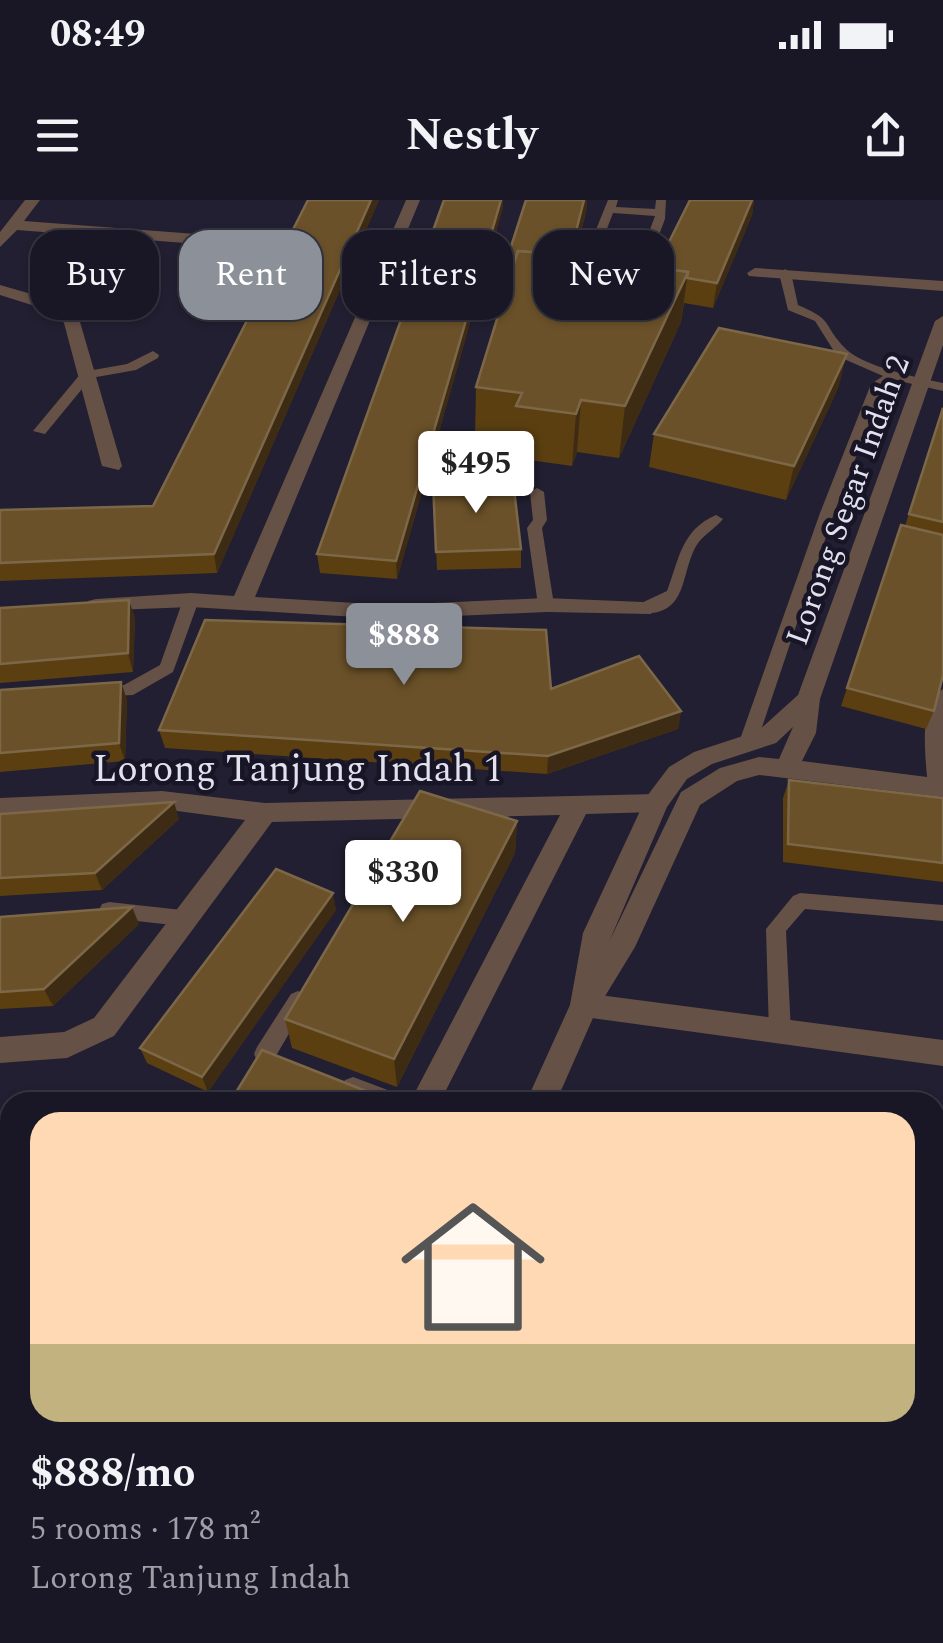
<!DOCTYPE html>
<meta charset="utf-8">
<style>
:root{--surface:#191725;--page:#262432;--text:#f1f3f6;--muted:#9f9fa7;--line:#373642;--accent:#8c9099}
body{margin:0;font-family:Spectral,serif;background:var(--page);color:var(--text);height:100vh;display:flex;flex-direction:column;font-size:38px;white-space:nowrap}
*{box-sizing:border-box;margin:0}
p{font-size:32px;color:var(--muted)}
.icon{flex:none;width:55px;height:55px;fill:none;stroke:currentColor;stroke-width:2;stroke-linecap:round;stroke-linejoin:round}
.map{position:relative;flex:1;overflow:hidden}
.panel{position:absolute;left:0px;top:892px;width:945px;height:552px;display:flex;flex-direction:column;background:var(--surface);border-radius:30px 30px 0 0;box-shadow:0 2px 8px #0004,0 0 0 2px var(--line)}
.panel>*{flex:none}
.banner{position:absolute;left:30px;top:30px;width:885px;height:90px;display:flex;gap:20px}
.price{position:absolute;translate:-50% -85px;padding:0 22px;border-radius:10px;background:#fff;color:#222;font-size:32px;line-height:65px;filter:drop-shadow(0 2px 5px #0008)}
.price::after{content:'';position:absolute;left:50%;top:60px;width:30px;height:22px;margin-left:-15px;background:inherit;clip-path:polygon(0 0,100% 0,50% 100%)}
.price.selected{background:var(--accent);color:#fff}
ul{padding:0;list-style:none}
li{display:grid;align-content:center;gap:20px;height:530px;padding:0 30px}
li span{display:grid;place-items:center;height:310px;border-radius:30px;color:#555}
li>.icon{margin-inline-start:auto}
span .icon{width:180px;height:180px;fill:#fffc;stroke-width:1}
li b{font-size:42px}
.chip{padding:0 35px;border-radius:30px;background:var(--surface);box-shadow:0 2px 8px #0004,0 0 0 2px var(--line);font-size:35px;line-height:90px}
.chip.selected{background:var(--accent);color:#fff}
.status{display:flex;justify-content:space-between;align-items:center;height:70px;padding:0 50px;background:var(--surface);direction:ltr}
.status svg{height:28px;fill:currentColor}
header{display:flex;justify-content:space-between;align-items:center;height:130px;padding:0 30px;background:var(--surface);font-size:45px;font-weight:700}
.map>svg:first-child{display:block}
</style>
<div class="status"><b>08:49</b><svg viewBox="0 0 49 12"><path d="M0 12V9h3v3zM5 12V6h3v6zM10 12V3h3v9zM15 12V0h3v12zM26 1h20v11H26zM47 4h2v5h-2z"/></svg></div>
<header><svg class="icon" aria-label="menu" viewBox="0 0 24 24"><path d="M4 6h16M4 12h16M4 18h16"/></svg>Nestly<svg class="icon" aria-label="share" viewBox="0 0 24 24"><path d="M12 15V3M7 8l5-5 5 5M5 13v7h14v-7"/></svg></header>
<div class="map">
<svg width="943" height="1443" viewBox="0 0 943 1443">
<rect width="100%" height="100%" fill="#211f31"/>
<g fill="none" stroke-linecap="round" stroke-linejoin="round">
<g fill="#665146" fill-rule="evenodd">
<polygon points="608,0 618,0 616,7 655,9 656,0 666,0 665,19 638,91 628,88 655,16 613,13 585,86 579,90 573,86"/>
<path d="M785,69l6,4 7,32c37,16 23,17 46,42 16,19 75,31 99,36v8l-48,-11 -11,6 -50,127 -78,232 -9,6 -9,-6 82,-232 51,-129 12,-8 -46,-20 -22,-35 -27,-11 -9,-37z"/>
<polygon points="153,151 159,155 158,158 136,170 91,178 45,234 33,231 82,172 127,164"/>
<polygon points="537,288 544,292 547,320 542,328 554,405 546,410 538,405 527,328 533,320 530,292"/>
<path d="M716,315l7,4c-8,10 -22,17 -28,29 -15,29 -7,70 -58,65v-8l30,-14c12,-31 14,-61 49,-76z"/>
<polygon points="191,395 199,400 173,472 133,495 92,497 92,489 124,485 160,465 183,400"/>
<path d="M943,489v103l-6,2 -9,-7c-2,-25 -11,-84 15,-98z"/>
<polygon points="800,693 943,705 943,721 805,709 786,731 791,832 788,838 780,841 772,838 769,832 766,729 793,696"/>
<polygon points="109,702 182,710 189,712 192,718 189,724 182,726 109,718 102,716 99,710 102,704"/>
<polygon points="298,791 305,794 309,800 305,806 273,861 265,863 257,861 254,854 257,847 291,794"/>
<polygon points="353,877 401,895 404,902 368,902 345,894 342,887 345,880"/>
<polygon points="0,1048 10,1052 10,1077 0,1073"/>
<polygon points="10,1091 10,1129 0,1135 0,1096"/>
<polygon points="935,1297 943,1298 943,1326 935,1325"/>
<polygon points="822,1435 890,1435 894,1443 826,1443"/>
</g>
<g fill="#665146" fill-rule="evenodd">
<polygon points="25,0 40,0 24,21 263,39 271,44 263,49 17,30 0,47 0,32"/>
<polygon points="406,0 420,0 255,397 389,405 546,398 643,402 654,409 651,414 546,412 389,419 191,407 88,411 88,401 96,399 191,393 234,396"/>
<polygon points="755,68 943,81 943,91 749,76 747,73"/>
<polygon points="0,85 66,104 80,122 122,266 119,270 102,266 64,123 54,112 0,95"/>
<polygon points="162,591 265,603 656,594 669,603 656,612 586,614 440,902 410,902 560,615 272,622 114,836 67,858 0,863 0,837 64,832 94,818 245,620 162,609 0,616 0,598"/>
<polygon points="584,793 943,840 943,866 584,817 574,814 570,805 574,796"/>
<polygon points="935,1237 943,1238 943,1274 935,1273"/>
<polygon points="138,1435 179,1435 176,1443 135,1443"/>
<polygon points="423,1435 463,1435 460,1443 420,1443"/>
</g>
<g fill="#665146" fill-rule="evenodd">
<path d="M943,116v29l-123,354 -4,34 -14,28 141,18v18l-184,-22 -22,6 -37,24 -65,142 -39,64 -40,91h-30l44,-97 13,-72 64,-137 22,-29 25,-15 64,-21 40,-36 137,-374zM793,527l-14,32 -20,-2 -39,11 -39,24 -72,150 58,-135 20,-28 25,-15 64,-21z"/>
<polygon points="306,1435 346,1435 343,1443 303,1443"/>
</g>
</g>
<g fill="#5b3f11">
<polygon points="308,0 379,0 217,373 0,381 0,310 153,306"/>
<polygon points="444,0 503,0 503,7 397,379 320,373 317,354"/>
<polygon points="690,0 754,0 752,15 713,108 684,103 681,122 619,258 577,252 572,266 515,258 515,244 475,238 476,187 508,84 506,84 507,59 587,8 575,56 594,67 656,68"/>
<polygon points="839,186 786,300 649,267 654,234"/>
<polygon points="943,207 943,475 934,511 926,529 841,506 901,325 905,326"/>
<polygon points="433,282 521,349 521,368 437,370"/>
<polygon points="0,408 135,418 133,472 0,483"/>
<polygon points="121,482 127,500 125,561 0,572 0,490"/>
<polygon points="551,489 681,511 678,529 547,574 165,548 159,530"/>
<polygon points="789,580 943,598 943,682 783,662 783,598"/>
<polygon points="0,614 179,619 102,690 0,696"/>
<polygon points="517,621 515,653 397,887 292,848 285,819"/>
<polygon points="336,710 208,892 147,863 140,848"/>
<polygon points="0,717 139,724 53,806 0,809"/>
<polygon points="935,1010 943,1011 943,1173 935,1171"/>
</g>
<g fill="#3e2b14">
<polygon points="371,0 379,0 217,373 214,354"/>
<polygon points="501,0 503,0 503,7 397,379 396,361"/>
<polygon points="584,0 587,0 587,8 566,89 568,64"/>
<polygon points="752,0 754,0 752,15 713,108 717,83"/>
<polygon points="688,72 681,122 619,258 625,206"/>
<polygon points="847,154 839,186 786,300 794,266"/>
<polygon points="581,200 577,252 572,266 576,214"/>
<polygon points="129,400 135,418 133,472 128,453"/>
<polygon points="121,482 127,500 125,561 119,543"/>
<polygon points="681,511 678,529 547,574 548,556"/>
<polygon points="174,602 179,619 102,690 95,673"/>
<polygon points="517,621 515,653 397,887 394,859"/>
<polygon points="333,693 336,710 208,892 202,877"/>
<polygon points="132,707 139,724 53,806 44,789"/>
<polygon points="81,1435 105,1435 101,1443 77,1443"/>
</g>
<g fill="#6a5129" stroke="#7c6848" stroke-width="2.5">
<polygon points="308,0 371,0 214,354 0,363 0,310 153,306"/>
<polygon points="444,0 501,0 396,361 317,354"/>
<polygon points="526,0 584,0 570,55 518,51 515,60 507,59"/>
<polygon points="690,0 752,0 717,83 687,78 688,72 656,68"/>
<polygon points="518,51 581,56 594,67 636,65 688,72 625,206 581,200 576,214 516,206 522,193 476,187"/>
<polygon points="719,128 847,154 794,266 654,234"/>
<polygon points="943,208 943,322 909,314"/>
<polygon points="513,280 521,349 436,352 433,282"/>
<polygon points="901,325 943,335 943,475 934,511 847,488"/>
<polygon points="129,400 128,453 0,464 0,408"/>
<polygon points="205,420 546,430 551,489 639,456 681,511 548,556 159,530"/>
<polygon points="121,482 119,543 0,553 0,490"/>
<polygon points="789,580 943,598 943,663 788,644"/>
<polygon points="420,591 517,621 394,859 285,819"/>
<polygon points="174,602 95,673 0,678 0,614"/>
<polygon points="276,669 333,693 202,877 140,848"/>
<polygon points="132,707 44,789 0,792 0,717"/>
<polygon points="262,850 376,895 372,902 230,902"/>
<polygon points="935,1010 943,1011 943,1160 935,1158"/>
<polygon points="10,1262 10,1435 81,1435 77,1443 0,1443 0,1278"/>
</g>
<g text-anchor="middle" stroke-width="9" stroke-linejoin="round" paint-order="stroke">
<g font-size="32" fill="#e2e2ef" stroke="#181527">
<text transform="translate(847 300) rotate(-70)" y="11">Lorong Segar Indah 2</text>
</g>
<g font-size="38" fill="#e2e2ef" stroke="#181527">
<text x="298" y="581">Lorong Tanjung Indah 1</text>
</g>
</g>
</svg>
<b class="price" style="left:476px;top:316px">$495</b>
<b class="price selected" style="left:404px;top:488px">$888</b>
<b class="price" style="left:403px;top:725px">$330</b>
<div class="banner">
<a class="chip">Buy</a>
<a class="chip selected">Rent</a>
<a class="chip">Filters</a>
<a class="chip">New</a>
</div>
<section class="panel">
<ul>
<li><span style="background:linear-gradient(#ffd9b3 75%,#c2b280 0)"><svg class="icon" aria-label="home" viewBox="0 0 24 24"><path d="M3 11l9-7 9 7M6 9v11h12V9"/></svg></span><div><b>$888/mo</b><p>5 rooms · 178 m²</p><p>Lorong Tanjung Indah</p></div></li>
</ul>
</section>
</div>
